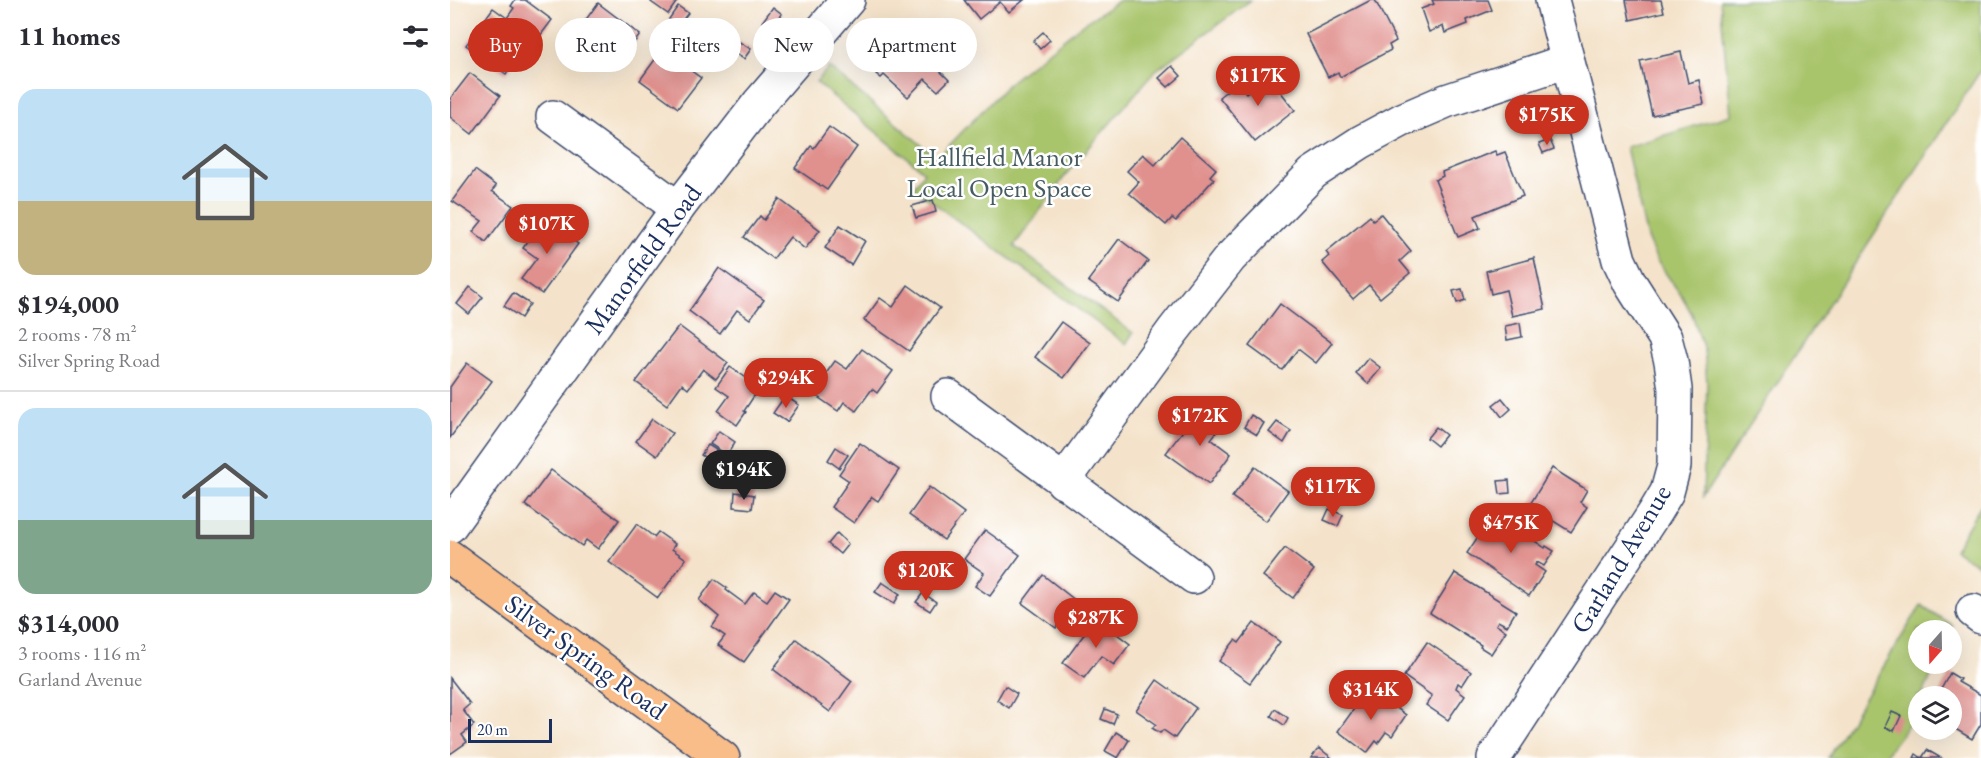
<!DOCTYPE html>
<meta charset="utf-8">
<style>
:root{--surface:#fff;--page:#f2f2f3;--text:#2b2b33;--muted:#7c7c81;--line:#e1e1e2;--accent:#c8321e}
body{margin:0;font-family:"EB Garamond",serif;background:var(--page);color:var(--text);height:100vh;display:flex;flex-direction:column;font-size:22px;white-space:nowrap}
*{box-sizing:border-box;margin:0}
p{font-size:20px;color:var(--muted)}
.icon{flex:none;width:33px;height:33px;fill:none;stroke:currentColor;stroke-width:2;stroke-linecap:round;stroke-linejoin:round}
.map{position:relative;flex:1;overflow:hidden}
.sheet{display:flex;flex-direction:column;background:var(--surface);width:450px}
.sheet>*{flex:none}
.hud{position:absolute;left:18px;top:18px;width:570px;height:54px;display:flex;gap:12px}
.needle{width:39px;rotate:200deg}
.buttons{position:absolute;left:1458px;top:620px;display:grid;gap:12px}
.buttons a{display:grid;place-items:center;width:54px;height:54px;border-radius:50%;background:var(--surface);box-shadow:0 6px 24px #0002;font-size:30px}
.scale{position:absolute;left:18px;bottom:15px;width:84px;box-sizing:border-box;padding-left:6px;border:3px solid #1b2f5e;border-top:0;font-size:16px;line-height:21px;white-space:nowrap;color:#1b2f5e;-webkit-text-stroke:4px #fff;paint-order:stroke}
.price{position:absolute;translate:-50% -51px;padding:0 14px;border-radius:21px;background:var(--accent);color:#fff;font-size:20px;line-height:39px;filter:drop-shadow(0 2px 3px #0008)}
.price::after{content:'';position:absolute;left:50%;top:36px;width:18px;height:14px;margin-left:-9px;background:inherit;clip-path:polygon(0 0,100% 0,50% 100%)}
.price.on{background:#222;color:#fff}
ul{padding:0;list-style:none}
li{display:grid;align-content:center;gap:12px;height:318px;padding:0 18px}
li+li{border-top:2px solid var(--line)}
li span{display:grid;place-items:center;height:186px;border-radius:18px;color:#555}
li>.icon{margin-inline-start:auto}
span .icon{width:108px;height:108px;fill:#fffc;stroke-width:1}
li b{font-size:26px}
h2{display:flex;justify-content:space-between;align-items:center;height:72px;padding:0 18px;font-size:26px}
.tag{padding:0 21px;border-radius:27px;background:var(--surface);box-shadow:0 6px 24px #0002;font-size:21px;line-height:54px}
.tag.on{background:var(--accent);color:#fff}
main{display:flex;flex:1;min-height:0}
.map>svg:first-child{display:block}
</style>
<main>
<section class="sheet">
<h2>11 homes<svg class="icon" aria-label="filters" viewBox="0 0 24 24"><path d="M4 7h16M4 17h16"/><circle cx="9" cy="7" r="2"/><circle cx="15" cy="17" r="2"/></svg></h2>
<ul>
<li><span style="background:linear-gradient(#bfe0f5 60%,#c2b280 0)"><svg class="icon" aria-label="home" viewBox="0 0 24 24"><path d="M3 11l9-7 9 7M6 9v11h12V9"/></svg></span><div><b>$194,000</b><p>2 rooms · 78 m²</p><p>Silver Spring Road</p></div></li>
<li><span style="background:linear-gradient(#bfe0f5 60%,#7fa58c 0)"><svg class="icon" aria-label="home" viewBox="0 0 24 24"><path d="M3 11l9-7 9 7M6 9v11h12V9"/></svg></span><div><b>$314,000</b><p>3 rooms · 116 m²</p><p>Garland Avenue</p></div></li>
</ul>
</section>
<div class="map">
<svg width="1531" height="758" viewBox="0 0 1531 758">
<rect width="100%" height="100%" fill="#fff"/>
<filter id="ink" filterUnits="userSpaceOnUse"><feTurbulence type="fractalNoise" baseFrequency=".0167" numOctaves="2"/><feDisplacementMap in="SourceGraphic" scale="12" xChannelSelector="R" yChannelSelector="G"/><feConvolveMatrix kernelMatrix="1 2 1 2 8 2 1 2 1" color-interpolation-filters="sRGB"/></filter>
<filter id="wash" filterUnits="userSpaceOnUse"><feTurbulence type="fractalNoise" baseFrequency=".008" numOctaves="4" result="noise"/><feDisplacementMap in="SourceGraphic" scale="24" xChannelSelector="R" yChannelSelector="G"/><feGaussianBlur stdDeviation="1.35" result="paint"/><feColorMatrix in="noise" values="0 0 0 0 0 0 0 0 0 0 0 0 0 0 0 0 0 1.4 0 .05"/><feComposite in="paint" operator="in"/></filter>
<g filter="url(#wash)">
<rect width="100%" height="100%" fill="#f4e3ca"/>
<g fill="#a9c56c" stroke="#627a65" stroke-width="1.5">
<polygon points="670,0 801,0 705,71 618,172 564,246 683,333 676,344 463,188 474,172 366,82 379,67 487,158 560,82 631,25"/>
<polygon points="1270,0 1531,0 1531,70 1253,497 1257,383 1254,350 1242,314 1231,295 1207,261 1197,238 1176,147 1281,115"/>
<polygon points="1531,505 1531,567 1504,550"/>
<path d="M1471,605l32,21 -2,4h-33v33h19l-15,33h-4c0,23 -22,44 -35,62h-55z"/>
</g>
<g id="blocks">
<g fill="#e0908d">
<polygon points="65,0 75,0 102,20 81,48 76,45 56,74 16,45 43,8 57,18 64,8 61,6"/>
<polygon points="202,0 228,0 218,14 201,2"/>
<polygon points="514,0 574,0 559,12 550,2 529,19"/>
<polygon points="921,0 925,0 946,41 939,45 941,50 890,77 888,72 878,77 856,34"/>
<polygon points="982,0 1038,0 1042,10 1017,20 1018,24 995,33 993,26 979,32 971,9 984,4"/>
<polygon points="1176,0 1211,0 1214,12 1180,20"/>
<polygon points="148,3 190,35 168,64 146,47 149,44 129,29"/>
<polygon points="228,6 238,13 228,26 219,19"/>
<polygon points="323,7 332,14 322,29 312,22"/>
<polygon points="461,29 493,60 486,67 499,80 488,91 475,79 458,97 434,75 431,78 426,74 429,71 427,69 446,48 445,47"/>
<polygon points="593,32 600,40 590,49 583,41"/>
<polygon points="286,40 301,49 294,59 279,50"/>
<polygon points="212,50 251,78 228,108 190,80"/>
<polygon points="1231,52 1238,83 1249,80 1254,104 1202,115 1190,61"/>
<polygon points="722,66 731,76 718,87 709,78"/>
<polygon points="20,73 50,96 22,134 0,117 0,99"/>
<polygon points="818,76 845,110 805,142 769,97 788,82 796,93"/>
<polygon points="379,127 407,147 377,190 345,168 361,146 364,148"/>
<polygon points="730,137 766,169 760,176 764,179 726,221 722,218 716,225 679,193 689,182 677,171 693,154 705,165"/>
<polygon points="1100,140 1104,149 1093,153 1089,144"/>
<polygon points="1045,151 1047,155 1055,152 1073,196 1025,216 1030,228 1008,237 985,180 993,176 992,172"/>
<polygon points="25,170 46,186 42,191 63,206 36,242 23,232 32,221 2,201"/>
<polygon points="329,199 370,230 355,249 340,237 323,259 294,237 310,216 314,220"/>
<polygon points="483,200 486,212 466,218 462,206"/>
<polygon points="931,214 961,251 950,261 960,273 930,298 919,285 903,299 872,262 879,256 876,252 920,216 923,220"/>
<polygon points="93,220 128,244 92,294 71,279 87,258 73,248"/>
<polygon points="390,225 415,241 401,265 375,248"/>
<polygon points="669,239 698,261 668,302 638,281"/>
<polygon points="1084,258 1095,309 1062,316 1056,290 1041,294 1036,271"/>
<polygon points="269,268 314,300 300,319 287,310 270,334 239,311"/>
<polygon points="458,285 490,308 459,351 414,320 430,298 443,307"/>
<polygon points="20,287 33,297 19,314 7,304"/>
<polygon points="1012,289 1015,300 1007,303 1003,291"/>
<polygon points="63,293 80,304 71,318 54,306"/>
<polygon points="830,304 882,343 866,363 848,349 832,370 799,346"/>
<polygon points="611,322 640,343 614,378 585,357"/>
<polygon points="1070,323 1072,337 1057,340 1055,326"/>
<polygon points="229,326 278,363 266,379 253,369 238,389 232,384 217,405 186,382"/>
<polygon points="412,349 443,371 427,393 422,389 406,411 394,402 388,411 362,393 385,361 397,369"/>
<polygon points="918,358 931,368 918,384 906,373"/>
<polygon points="17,363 42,381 0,438 0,387"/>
<polygon points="280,367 310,387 294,411 296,412 287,425 268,411 279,396 266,387"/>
<polygon points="335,396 349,405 337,422 323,413"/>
<polygon points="1052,398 1061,409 1052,417 1043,405"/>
<polygon points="751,407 773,424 761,439 781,454 759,484 716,453"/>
<polygon points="801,415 814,423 807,435 794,427"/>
<polygon points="202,419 222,433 207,456 186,441"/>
<polygon points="827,422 841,431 834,443 819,432"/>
<polygon points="986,427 996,435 987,446 977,438"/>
<polygon points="269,431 285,442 277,455 260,444"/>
<polygon points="410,443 449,470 428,501 422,497 404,523 381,507 399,481 389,474"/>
<polygon points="258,445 276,456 270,467 251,455"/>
<polygon points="386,447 398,455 389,468 378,460"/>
<polygon points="805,467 838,491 816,521 782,497"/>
<polygon points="1102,468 1137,490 1130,502 1137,507 1121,532 1079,506"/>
<polygon points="101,470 169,520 148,549 136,540 132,546 75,505"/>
<polygon points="1059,480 1060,493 1050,494 1048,481"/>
<polygon points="479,487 514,513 494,540 459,515"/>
<polygon points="285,492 304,495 302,509 284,507"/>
<polygon points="879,509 893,515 888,526 874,520"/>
<polygon points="1044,513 1095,548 1096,546 1104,551 1094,566 1087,562 1085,565 1095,572 1079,596 1017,553"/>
<polygon points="187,524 204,537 208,532 225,544 222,549 236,559 208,598 159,562"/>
<polygon points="535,530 570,555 540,596 525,586 534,573 514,559"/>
<polygon points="387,533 398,544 390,554 378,544"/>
<polygon points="835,548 864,570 843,598 813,576"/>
<polygon points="1005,573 1066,611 1057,626 1048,621 1046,625 1056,631 1041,654 1030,647 1031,645 980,613"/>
<polygon points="593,575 626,601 606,628 572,603"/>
<polygon points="264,579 277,588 276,590 295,604 304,592 317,601 325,590 339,599 294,662 268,645 275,636 262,627 269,617 249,600"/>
<polygon points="432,582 450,594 444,604 425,592"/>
<polygon points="473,593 486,602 480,611 466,602"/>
<polygon points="646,618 680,644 664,665 651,656 634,678 613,663"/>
<polygon points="804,623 830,642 800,683 769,661 785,640 789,643"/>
<polygon points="346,639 402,681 380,712 323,669"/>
<polygon points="977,642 1021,672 1012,686 1008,683 1006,688 1015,695 998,720 976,705 982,696 954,676"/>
<polygon points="1500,673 1510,679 1508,682 1531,695 1531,724 1522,739 1502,727 1502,696 1494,696 1489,693"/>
<polygon points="0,678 20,704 13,710 24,725 12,735 17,742 0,754"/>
<polygon points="707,680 746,708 725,738 713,730 710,733 702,728 706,724 686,710"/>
<polygon points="555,686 567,694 559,708 547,700"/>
<polygon points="919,688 956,715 942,736 936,732 928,743 926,741 917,753 888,731"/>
<polygon points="655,709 667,714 663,724 651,719"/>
<polygon points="825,709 838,718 834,725 821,716"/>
<polygon points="1442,712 1451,716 1444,731 1435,727"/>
<polygon points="666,732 679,740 668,758 655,751"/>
<polygon points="869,748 882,758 861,758"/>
<polygon points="1477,750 1491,758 1464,758 1466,754 1472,758"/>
</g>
</g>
</g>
<g filter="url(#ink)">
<use href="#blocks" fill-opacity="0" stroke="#3c4a6e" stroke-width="1.5"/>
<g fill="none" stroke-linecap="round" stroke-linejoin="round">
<g stroke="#3c4a6e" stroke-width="36">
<g id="minor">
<polyline points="103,117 228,208"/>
<polyline points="498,396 744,577"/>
<polyline points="613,482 723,331 780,258 863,173 911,142 952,120 996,101 1117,61"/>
<polyline points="0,526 228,208 309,103 398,0"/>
<polyline points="1523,611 1531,617"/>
<polyline points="1044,758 1205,512 1217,492 1224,466 1225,389 1221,361 1215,338 1180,283 1169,260 1102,0"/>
</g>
</g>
<g stroke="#3c4a6e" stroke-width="36">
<polyline id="major" points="0,557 273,758"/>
</g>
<use href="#minor" stroke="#fff" stroke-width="33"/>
<use href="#major" stroke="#f8bd89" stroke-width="33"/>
</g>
</g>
<g text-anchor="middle" stroke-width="5" stroke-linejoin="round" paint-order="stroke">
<g font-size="27" fill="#465c62" stroke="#fff">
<text x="549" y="166">Hallfield Manor<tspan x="549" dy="31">Local Open Space</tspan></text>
</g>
<g font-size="27" fill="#1b2f5e" stroke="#fff">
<text transform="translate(193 259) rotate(-54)" y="9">Manorfield Road</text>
<text transform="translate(1171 559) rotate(-59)" y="9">Garland Avenue</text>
<text transform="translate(136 657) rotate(36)" y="9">Silver Spring Road</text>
</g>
</g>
</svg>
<div class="buttons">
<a><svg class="needle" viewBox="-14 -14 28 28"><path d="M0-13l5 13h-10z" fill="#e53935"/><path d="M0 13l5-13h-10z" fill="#7c7c81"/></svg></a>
<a><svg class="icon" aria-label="layers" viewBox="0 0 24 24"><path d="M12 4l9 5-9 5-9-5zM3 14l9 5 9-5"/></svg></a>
</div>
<div class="scale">20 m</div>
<b class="price" style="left:808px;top:107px">$117K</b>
<b class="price" style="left:1097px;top:146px">$175K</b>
<b class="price" style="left:97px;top:255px">$107K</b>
<b class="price" style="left:336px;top:409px">$294K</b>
<b class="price" style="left:750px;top:447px">$172K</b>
<b class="price on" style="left:294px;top:501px">$194K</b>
<b class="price" style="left:883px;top:518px">$117K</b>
<b class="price" style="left:1061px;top:554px">$475K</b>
<b class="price" style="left:476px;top:602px">$120K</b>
<b class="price" style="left:646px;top:649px">$287K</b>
<b class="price" style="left:921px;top:721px">$314K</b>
<div class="hud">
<a class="tag on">Buy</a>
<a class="tag">Rent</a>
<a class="tag">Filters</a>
<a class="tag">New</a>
<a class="tag">Apartment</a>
</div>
</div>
</main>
